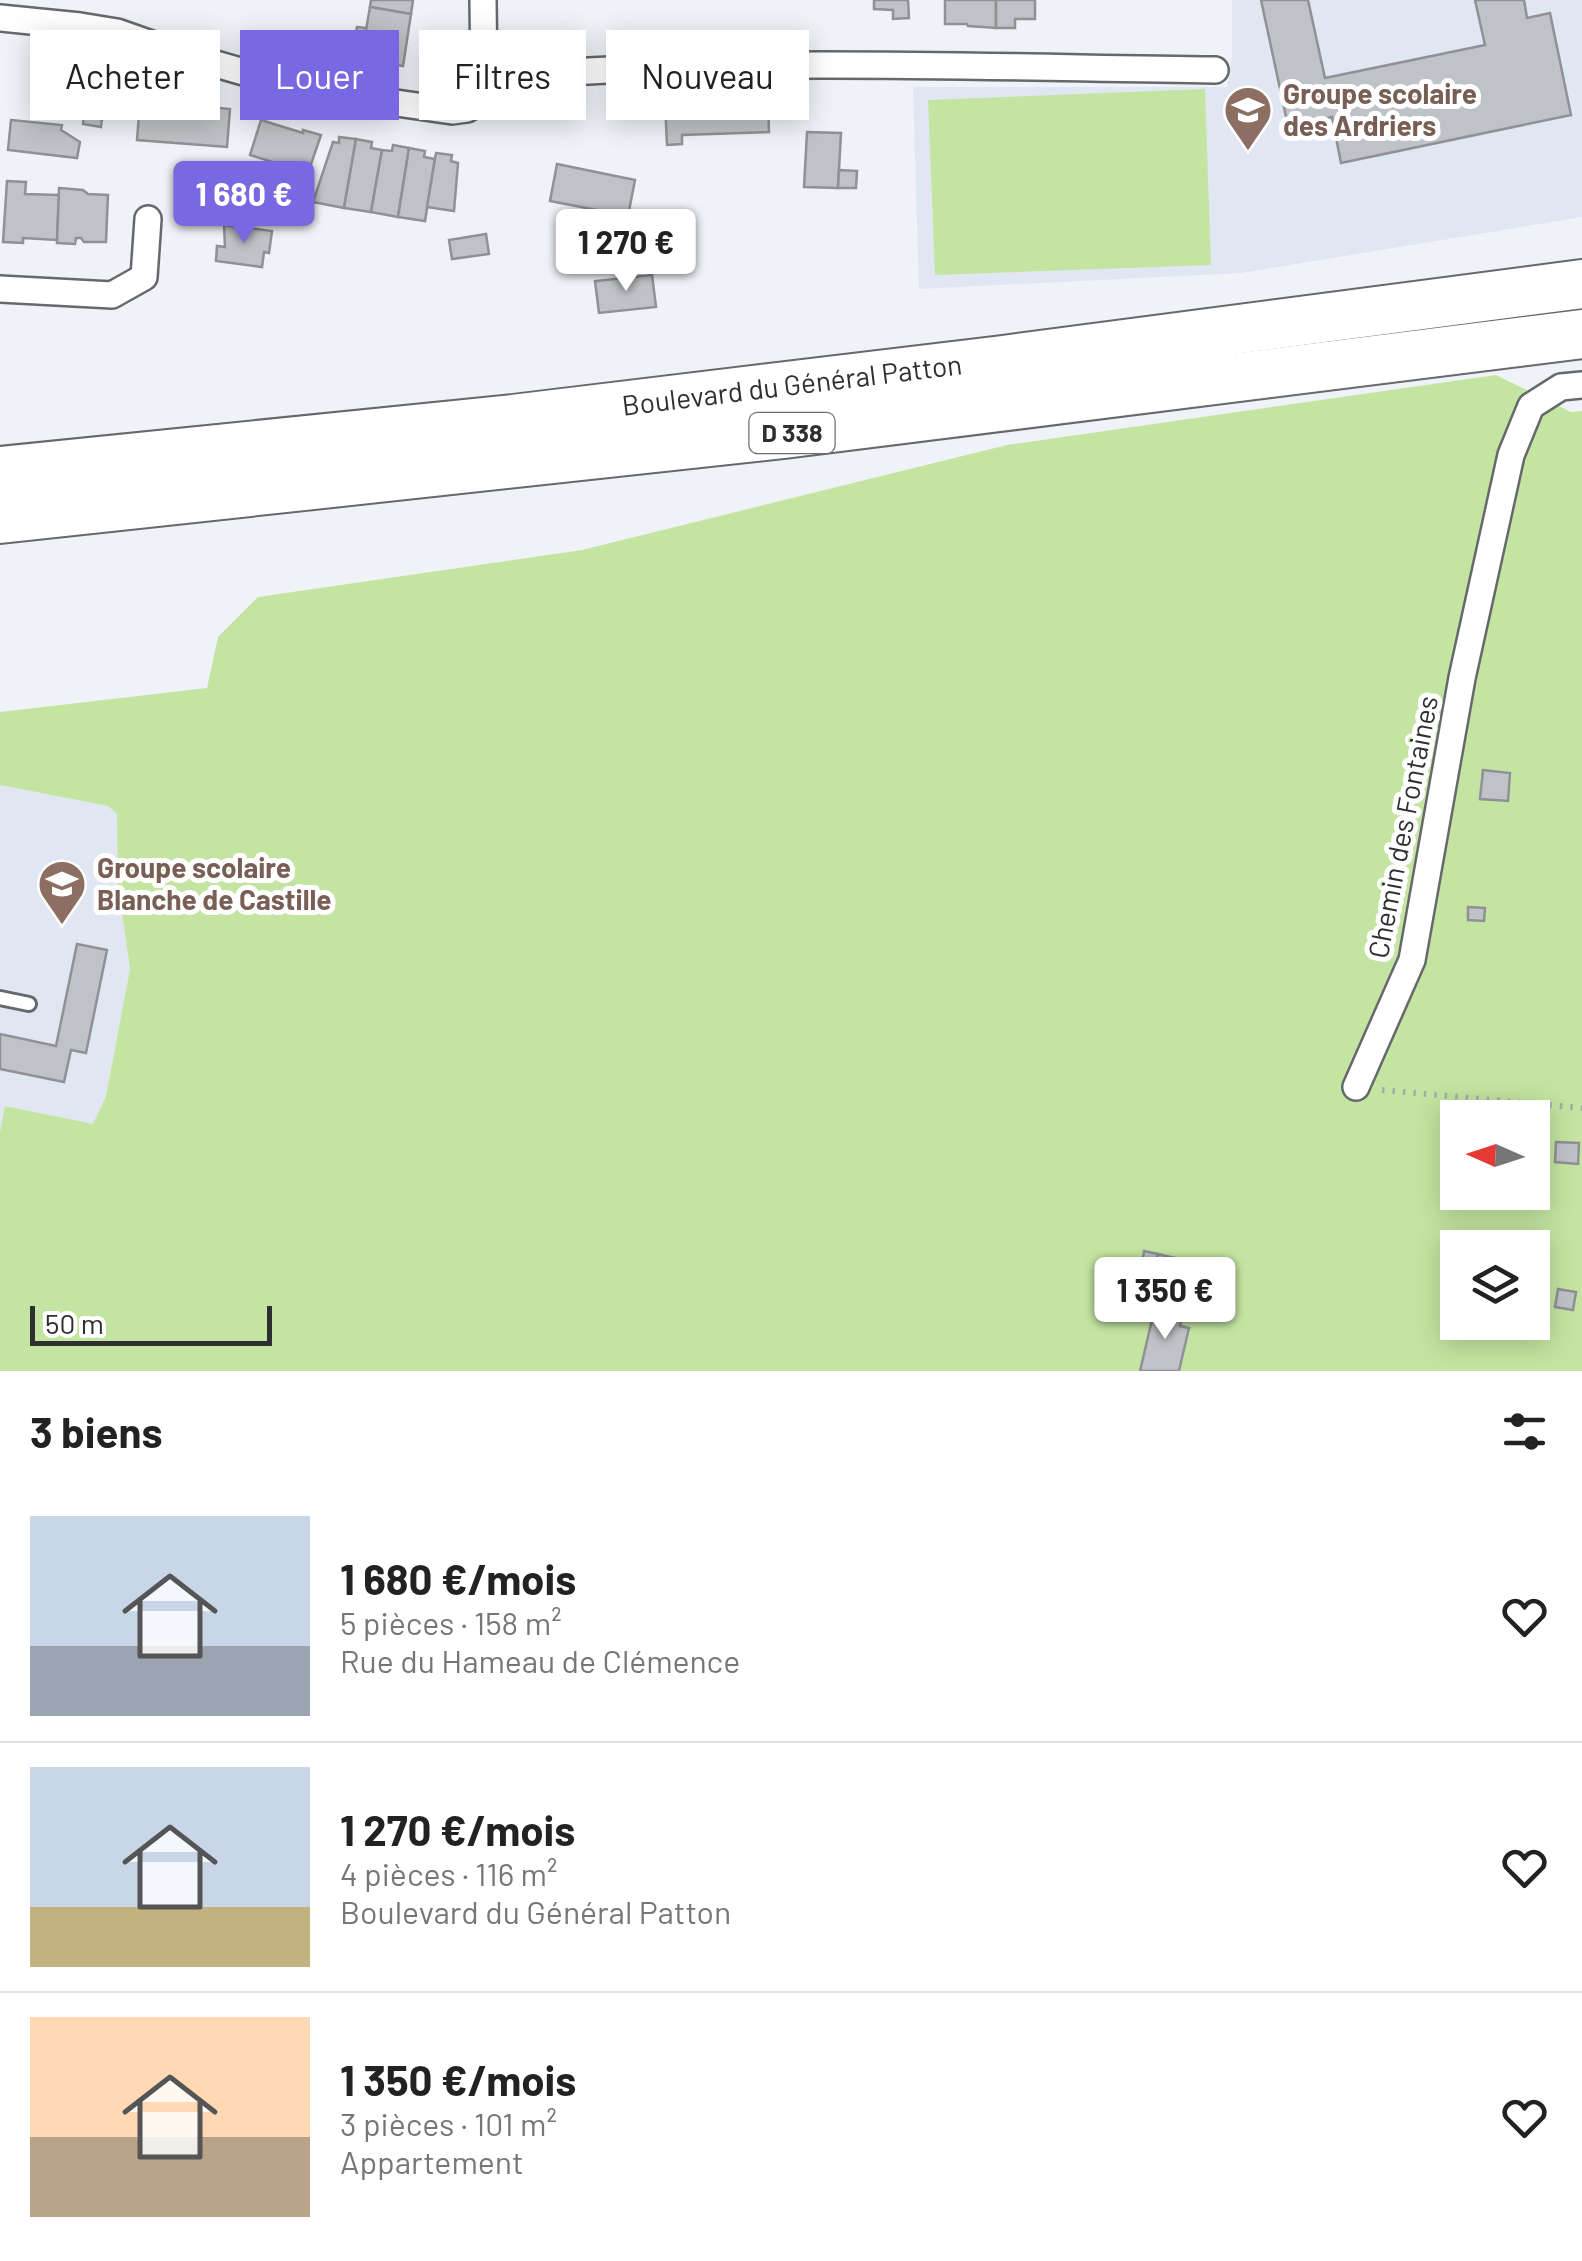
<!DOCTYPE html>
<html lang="fr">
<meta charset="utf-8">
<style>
:root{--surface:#fff;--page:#f2f2f2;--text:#222;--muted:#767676;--line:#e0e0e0;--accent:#7a67e2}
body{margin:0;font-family:Barlow,sans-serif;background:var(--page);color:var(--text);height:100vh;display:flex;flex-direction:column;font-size:38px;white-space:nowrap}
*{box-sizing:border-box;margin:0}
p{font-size:32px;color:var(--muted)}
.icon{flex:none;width:55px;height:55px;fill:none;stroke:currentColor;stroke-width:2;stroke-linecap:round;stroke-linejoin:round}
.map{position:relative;height:1371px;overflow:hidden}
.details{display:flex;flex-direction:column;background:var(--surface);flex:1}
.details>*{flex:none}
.hud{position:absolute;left:30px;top:30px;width:1000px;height:90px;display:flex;gap:20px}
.needle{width:65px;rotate:273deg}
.tools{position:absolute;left:1440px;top:1100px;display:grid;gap:20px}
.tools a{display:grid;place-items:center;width:110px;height:110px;border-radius:0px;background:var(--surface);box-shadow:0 5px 25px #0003;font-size:50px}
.scale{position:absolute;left:30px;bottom:25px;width:242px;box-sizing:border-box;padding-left:10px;border:5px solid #2e2f31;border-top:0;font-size:28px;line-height:35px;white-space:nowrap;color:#2e2f31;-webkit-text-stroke:8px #fff;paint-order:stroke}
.price{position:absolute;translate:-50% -85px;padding:0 22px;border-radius:10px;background:#fff;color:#222;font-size:32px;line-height:65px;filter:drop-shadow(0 2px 5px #0008)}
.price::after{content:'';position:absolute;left:50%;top:60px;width:30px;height:22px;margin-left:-15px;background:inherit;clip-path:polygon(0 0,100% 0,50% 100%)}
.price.active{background:var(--accent);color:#fff}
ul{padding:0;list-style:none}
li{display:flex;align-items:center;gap:30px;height:250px;padding:0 30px}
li+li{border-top:2px solid var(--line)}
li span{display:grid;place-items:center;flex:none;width:280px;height:200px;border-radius:0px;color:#555}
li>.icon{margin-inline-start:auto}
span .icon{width:120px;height:120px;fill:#fffc;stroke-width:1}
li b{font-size:42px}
h2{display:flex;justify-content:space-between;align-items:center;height:120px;padding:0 30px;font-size:42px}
.tag{padding:0 35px;border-radius:0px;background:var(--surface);box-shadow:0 5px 25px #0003;font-size:35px;line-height:90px}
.tag.active{background:var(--accent);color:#fff}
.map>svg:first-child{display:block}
</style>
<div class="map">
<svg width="1582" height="1371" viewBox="0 0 1582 1371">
<rect width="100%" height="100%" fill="#eff2f7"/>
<g fill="#e0e7f2">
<polygon points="1232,0 1582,0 1582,217 1241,273 919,289 913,87 1227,87 1232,55"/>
<polygon points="0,785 108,806 118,814 118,885 130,969 106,1096 93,1125 6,1106 0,1132"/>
</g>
<g fill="#c4e5a1" fill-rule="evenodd">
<polygon points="1205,89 1211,265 935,275 928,100"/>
<path d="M1496,375l75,37 11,-1v960h-1582v-239l5,-26 88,18 13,-28 24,-127 -12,-84 -1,-71 -9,-8 -108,-21v-73l207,-24 11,-51 40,-40 324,-47 425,-105zM1458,1118h74v74h-74zM1458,1248h74v74h-74z"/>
</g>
<g fill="#bfc2c6" stroke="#8f9195" stroke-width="2.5">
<polygon points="371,0 413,0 411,14 370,7"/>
<polygon points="874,0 908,0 909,18 893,19 893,10 874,9"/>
<polygon points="945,0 996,0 996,28 968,26 967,24 945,24"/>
<polygon points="996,0 1035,0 1035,19 1015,19 1015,28 996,28"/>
<polygon points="1261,0 1308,0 1325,78 1485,45 1475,0 1524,0 1527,18 1550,13 1571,115 1341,163 1332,117 1288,126"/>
<polygon points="370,7 411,14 403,66 361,59"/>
<polygon points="357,27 366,28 361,57 352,55"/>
<polygon points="73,38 111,45 101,127 83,124 85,107 64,104"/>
<polygon points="159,99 192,102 192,105 230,109 227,147 137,140 140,101 159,102"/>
<polygon points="768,99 769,132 682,135 682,144 667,145 665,102"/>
<polygon points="11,120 62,125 61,130 80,142 77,158 8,150"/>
<polygon points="261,120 303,133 303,130 321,135 308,173 250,155"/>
<polygon points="807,132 841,133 838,188 804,187"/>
<polygon points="339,137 356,139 344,208 313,202 333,142 339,143"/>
<polygon points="356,139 372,142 371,148 382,150 371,212 344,208"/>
<polygon points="393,145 409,148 398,217 371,212 382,150 392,151"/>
<polygon points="409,148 425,151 424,157 435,159 425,221 398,217"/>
<polygon points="436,153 452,155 451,161 458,163 454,211 427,207"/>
<polygon points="557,164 635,180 628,216 550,201"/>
<polygon points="231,170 261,173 284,181 283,198 277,197 276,211 223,207 224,192 231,192"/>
<polygon points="839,170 857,171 856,188 838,188"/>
<polygon points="7,181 26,182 25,194 59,195 57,240 23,238 23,243 3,242"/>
<polygon points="59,188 83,190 88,194 108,195 106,242 84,242 81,238 76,238 75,244 57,243"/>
<polygon points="224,225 272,231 269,253 264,252 262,267 216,261 217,246 225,247"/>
<polygon points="486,234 489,254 452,259 449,240"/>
<polygon points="652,275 656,307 599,313 595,281"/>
<polygon points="1483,770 1510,773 1508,801 1480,799"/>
<polygon points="1468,907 1485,908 1484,921 1468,920"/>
<polygon points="77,944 107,950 86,1053 71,1050 64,1082 0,1069 0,1034 56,1046"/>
<polygon points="1556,1142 1579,1143 1578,1164 1555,1162"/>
<polygon points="1144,1251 1158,1254 1151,1281 1190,1291 1183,1315 1137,1301"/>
<polygon points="1158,1254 1200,1264 1192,1292 1151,1281"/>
<polygon points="1558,1289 1576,1292 1573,1310 1555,1307"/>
<polygon points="1155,1307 1183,1315 1180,1326 1189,1328 1179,1371 1140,1371"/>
</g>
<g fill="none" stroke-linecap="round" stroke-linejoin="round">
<g stroke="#66686c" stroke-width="18">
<polyline id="lane" points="0,998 29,1004"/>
</g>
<g stroke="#66686c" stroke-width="30">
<g id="street">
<polyline points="0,18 80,26 117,32 174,52 306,90 452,111 467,109 481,101 484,78 483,0"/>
<path d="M484,78c243,-21 488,-11 731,-8"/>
<polyline points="0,289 112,295 144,277 148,219"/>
<polyline points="1356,1087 1412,960 1462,678 1511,455 1531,406 1561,387 1582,385"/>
</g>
</g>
<g stroke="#66686c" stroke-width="52">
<g id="highway">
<polyline points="0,471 513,419 1003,360 1582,284"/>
<polyline points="0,519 784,434 1582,334"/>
</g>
</g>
<polyline stroke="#a7aaad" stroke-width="6" stroke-dasharray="2.5 8" stroke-linecap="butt" points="1382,1090 1582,1108"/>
<use href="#lane" stroke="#fff" stroke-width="12"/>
<use href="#street" stroke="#fff" stroke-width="25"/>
<use href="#highway" stroke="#fff" stroke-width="48"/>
</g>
<defs>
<g id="school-pin" transform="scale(2.5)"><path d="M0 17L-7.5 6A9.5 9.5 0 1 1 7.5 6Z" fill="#8d6e63" stroke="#fff"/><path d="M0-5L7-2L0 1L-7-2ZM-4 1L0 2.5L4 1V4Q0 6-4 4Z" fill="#fff"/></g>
</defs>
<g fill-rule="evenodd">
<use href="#school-pin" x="1248" y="110"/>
<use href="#school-pin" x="62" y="884"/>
</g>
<g text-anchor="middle" stroke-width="10" stroke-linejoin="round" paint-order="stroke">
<rect fill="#fff" stroke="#6d6d6f" stroke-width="2.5" x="749.5" y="413" width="85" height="40" rx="8"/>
<g font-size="25" font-weight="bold" fill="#2e2f31">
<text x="792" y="442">D 338</text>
</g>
<g font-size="28" font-weight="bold" fill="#785e54" stroke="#fff" text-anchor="start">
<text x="1283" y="104">Groupe scolaire<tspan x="1283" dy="32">des Ardriers</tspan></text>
<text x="97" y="878">Groupe scolaire<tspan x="97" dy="32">Blanche de Castille</tspan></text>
</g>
<g font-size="28" fill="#2e2f31" stroke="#fff">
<text transform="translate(792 385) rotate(-7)" y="10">Boulevard du Général Patton</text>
<text transform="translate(1403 827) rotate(-79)" y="10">Chemin des Fontaines</text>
</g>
</g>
</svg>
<div class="tools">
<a><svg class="needle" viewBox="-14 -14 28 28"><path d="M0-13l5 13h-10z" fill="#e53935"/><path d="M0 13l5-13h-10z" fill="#767676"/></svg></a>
<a><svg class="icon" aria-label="layers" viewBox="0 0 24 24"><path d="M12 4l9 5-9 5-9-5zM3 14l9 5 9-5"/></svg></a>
</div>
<div class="scale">50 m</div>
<b class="price active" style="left:244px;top:246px">1 680 €</b>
<b class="price" style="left:626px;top:294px">1 270 €</b>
<b class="price" style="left:1165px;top:1342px">1 350 €</b>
<div class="hud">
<a class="tag">Acheter</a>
<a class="tag active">Louer</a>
<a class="tag">Filtres</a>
<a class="tag">Nouveau</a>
</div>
</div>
<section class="details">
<h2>3 biens<svg class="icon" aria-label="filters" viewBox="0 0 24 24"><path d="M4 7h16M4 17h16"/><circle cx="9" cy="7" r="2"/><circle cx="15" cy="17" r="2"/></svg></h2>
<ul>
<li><span style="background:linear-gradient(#c9d6e8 65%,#9aa5b1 0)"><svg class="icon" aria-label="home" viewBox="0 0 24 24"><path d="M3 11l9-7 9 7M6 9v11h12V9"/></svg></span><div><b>1 680 €/mois</b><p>5 pièces · 158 m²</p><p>Rue du Hameau de Clémence</p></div><svg class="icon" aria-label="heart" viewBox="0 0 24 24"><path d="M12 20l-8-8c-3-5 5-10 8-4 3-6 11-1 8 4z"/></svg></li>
<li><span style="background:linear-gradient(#c9d6e8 70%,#c2b280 0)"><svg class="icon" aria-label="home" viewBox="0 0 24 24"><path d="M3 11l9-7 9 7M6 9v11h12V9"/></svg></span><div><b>1 270 €/mois</b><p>4 pièces · 116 m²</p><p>Boulevard du Général Patton</p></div><svg class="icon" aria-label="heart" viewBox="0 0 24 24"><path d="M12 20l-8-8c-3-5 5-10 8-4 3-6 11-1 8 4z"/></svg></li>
<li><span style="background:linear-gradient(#ffd9b3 60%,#b9a48a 0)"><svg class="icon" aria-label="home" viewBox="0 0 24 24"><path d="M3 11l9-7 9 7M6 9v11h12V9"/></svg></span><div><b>1 350 €/mois</b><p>3 pièces · 101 m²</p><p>Appartement</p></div><svg class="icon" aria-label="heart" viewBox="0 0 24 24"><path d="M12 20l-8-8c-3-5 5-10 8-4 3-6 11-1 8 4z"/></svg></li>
</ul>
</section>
